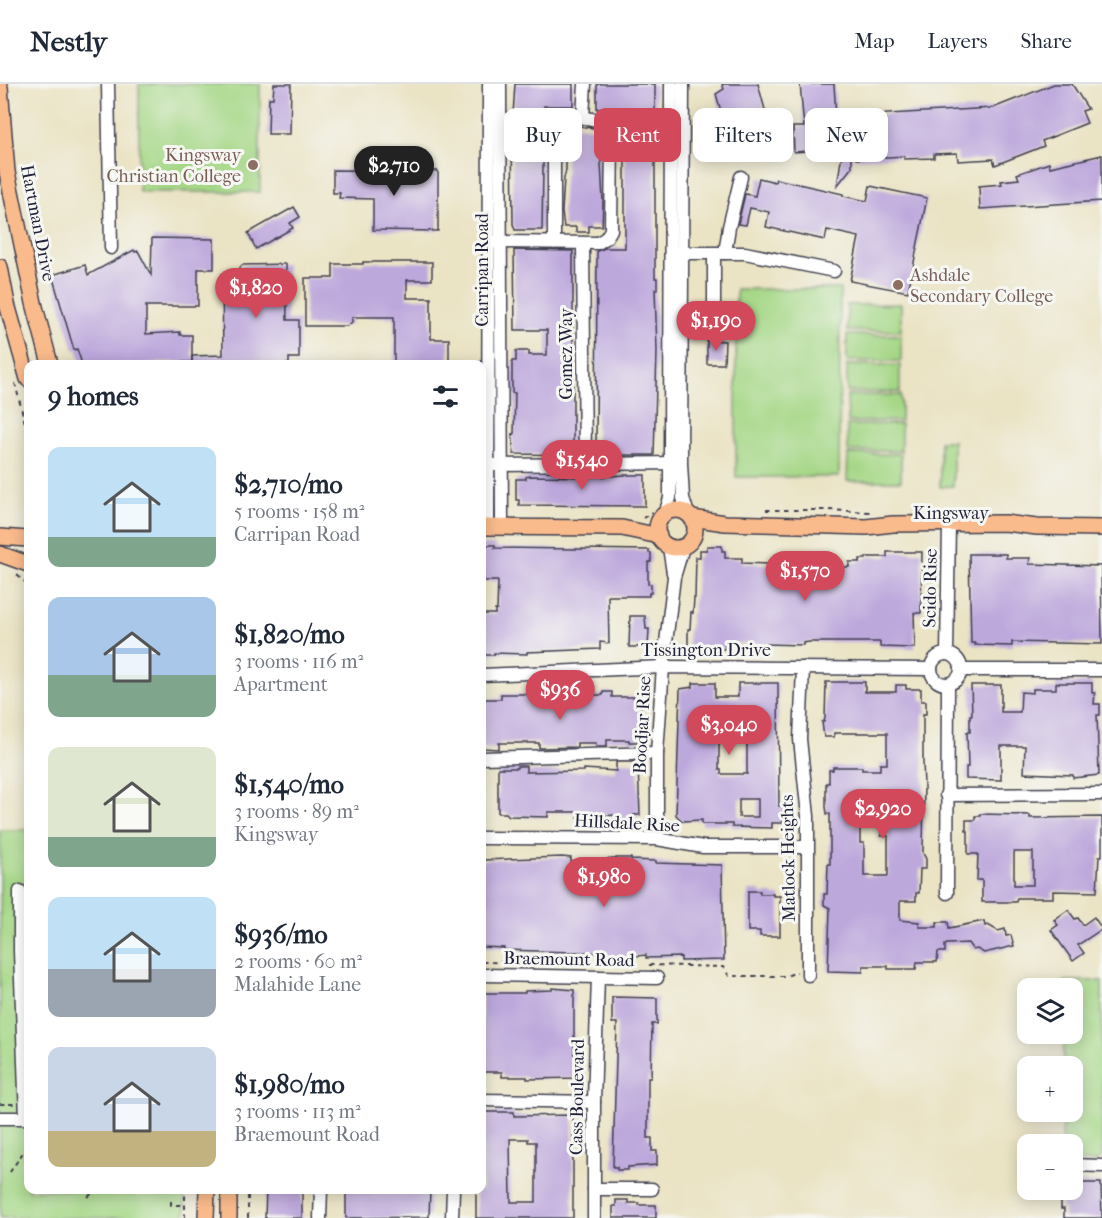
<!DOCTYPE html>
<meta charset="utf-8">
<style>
:root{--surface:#fff;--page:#f2f2f3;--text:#1f2937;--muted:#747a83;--line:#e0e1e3;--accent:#d1495b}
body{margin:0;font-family:"IM FELL French Canon",serif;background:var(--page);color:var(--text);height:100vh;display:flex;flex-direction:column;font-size:22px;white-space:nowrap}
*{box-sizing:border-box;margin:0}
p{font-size:20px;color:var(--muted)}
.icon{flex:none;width:33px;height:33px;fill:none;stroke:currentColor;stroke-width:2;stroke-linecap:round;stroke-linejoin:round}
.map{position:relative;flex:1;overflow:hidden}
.sheet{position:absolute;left:24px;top:276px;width:462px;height:834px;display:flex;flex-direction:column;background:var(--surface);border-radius:12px;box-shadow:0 3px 15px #0003}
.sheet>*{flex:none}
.top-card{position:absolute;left:504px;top:24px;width:507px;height:54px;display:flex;gap:12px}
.buttons{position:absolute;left:1017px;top:894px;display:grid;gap:12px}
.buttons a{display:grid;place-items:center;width:66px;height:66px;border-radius:12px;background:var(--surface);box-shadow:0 3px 15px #0003;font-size:30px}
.price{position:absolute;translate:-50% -51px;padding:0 14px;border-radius:21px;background:var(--accent);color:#fff;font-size:20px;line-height:39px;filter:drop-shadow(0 2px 3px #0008)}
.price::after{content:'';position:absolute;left:50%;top:36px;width:18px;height:14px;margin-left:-9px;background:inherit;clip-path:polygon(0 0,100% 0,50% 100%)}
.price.selected{background:#222;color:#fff}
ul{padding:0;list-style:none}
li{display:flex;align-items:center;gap:18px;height:150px;padding:0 24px}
li span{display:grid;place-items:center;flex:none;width:168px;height:120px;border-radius:12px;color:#555}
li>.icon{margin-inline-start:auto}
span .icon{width:72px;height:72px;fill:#fffc;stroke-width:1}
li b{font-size:26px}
h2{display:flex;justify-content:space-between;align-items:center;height:72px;padding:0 24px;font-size:26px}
.tag{padding:0 21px;border-radius:12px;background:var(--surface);box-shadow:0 3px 15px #0003;font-size:21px;line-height:54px}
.tag.selected{background:var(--accent);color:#fff}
header{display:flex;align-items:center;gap:36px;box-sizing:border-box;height:84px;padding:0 30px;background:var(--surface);border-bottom:2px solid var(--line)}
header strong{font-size:28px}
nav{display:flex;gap:33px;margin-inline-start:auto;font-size:21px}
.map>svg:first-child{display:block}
</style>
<header>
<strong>Nestly</strong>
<nav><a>Map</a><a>Layers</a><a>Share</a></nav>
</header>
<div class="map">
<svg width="1102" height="1134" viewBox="0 0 1102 1134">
<rect width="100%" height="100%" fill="#f6f6f2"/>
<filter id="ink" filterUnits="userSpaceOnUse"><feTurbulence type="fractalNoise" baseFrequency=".0167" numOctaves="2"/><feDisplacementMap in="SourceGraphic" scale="12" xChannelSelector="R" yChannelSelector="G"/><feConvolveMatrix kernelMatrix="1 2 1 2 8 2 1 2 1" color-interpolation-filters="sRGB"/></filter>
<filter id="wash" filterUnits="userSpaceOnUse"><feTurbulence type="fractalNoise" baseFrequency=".008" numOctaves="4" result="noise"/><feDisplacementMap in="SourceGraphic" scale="24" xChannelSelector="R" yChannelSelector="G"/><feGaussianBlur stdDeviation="1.35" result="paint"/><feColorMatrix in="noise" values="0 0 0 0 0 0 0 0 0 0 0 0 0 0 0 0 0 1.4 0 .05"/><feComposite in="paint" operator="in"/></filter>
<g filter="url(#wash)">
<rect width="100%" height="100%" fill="#eae3c4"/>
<g fill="#a5d786" stroke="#647c60" stroke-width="1.5">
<rect x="139" y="0" width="121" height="108"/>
<polygon points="736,205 840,205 839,393 736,393"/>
<polygon points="901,220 901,247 847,247 847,221"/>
<rect x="847" y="251" width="54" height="26"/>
<rect x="847" y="281" width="53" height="27"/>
<polygon points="847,311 901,311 901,337 848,338"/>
<polygon points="901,340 901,367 848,367 847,341"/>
<polygon points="940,357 953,357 953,402 940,403"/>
<polygon points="848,370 901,370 901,397 847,397"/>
<polygon points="0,746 28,746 28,1106 185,1106 185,1134 0,1134"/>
<polygon points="1065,897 1102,897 1102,1073 1095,1078 1073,1077 1072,1060 1062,1060 1063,1028 1072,1028 1072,982 1063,982 1064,950 1072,950 1072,904 1065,904"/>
</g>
<g id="blocks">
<g fill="#bda8dc" fill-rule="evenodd">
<polygon points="274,0 291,0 290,50 268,50 269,14 273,14"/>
<polygon points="515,0 573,0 573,22 544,22 542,146 515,146 513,140 512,46"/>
<polygon points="597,0 655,0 655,194 657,194 657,205 655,205 657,267 654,371 596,371 597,167 605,164 625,164 625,25 597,25"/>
<polygon points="722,0 758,0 770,44 766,45 767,49 733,58 732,54 729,55 716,10 724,5"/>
<polygon points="800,0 834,0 836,33 993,24 1054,0 1072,0 1088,25 1082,27 1087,39 1042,57 1044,62 995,81 993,75 958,77 957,69 934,70 934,74 904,75 904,72 856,75 855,41 835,42 837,65 794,68 793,43 804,43"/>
<polygon points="578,42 593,44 602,47 603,50 603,61 600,61 603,117 602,142 589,142 589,148 576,148 576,143 564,143 562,128 564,94 566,86 566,61 563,61 563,48 568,48 568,43"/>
<polygon points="842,70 852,70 852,83 837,102"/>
<polygon points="1102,71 1102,117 980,125 979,102 1002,100 1001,97 1019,95 1017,90 1049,79 1050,83"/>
<polygon points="333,86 438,87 438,147 373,146 373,115 339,114 340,109 333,109"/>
<polygon points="759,94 775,98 776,95 843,110 843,112 867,117 870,102 927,114 908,208 850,197 859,153 827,146 825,156 766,143 769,128 750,124 746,141 738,140 745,110 755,112"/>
<polygon points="294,123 300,133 290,139 293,144 256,165 248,149"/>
<polygon points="152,154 214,155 214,185 198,185 198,222 146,222 146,250 180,248 180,251 192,251 192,278 157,278 157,280 82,280 77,265 74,266 52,191 85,181 88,191 134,166 135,168 138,167 151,191"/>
<polygon points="514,166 573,167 573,371 514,370 512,350 514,350 515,309 512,309 512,277 516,277 516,267 529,267 529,271 547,271 547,246 515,246"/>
<polygon points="363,178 432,178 432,196 407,196 407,214 431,214 431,255 449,255 449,280 394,280 394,233 352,233 352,238 347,242 305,242 305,194 333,194 333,180 363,180"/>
<polygon points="286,180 287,236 299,236 299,274 289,274 289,280 192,280 192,272 223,271 222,190 236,190 242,181"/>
<polygon points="707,256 725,257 724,280 707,280"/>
<polygon points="625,391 645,391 645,422 519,421 519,416 516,416 516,395 526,395 526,393 529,392 596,393"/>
<polygon points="482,461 495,461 495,464 649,466 649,469 651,469 651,478 649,478 648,481 648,500 651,500 651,509 649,509 649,512 608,512 609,559 600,558 600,565 527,568 527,570 494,569 494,571 482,571 482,530 495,530 495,526 497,526 498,497 482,497"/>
<polygon points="707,462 722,462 722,467 725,467 725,474 742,474 742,479 769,480 769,482 830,479 830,483 849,483 849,478 860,478 860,475 866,475 866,473 887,473 887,468 922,468 921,529 914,529 915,564 880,563 880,558 809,558 803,559 803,561 725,559 725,565 688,565 688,545 690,545 691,528 693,529 694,514 695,514 696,473 700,473 700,466 707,466"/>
<polygon points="969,470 1006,470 1006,474 1030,474 1029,480 1101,482 1102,560 1012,558 1012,562 975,561 975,559 971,559"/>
<polygon points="630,532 645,532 646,545 649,545 648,563 629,563"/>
<path d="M826,598h39v10h31v-7h10v4h15v12h5v13h-3v48l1,23 -1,68 3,6v10h-6l-1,24h-3v8h-16v19l19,2v5h18v-5h11l1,6 35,-7 1,5 3,-1 10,6 7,-2 1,7 5,-1 3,11 -30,7 -7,-4 -4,1 -5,-7 -21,1 -2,1v7h-7l-1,10h-20l-1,7h-28v-3h-25v6l-35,-1 2,-63 -6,-3v-11h3l1,-30h2v-50h-3l-1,-7v-24h3v-13h4v-3h29v3h18v-6h7v-31h-53v4h-10l-2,-15h2l1,-4zM870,706h18v24h-5l-2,22h7v40h-24v-33h-4v-18h-8v-19h5v-14h13z"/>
<path d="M693,599h22v14h23v-14h40l1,123h4v17h-11v5l-40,-1v-3h-30v-4l-20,1 -6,-6 4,-126 13,-2zM719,655h28v35h-26v-5h-2zM739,715h19v18h-19z"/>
<polygon points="1056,599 1092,599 1092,609 1095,609 1094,620 1100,620 1100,631 1097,631 1099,691 1073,694 1073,691 1024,689 1025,662 1001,662 1001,696 966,695 966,683 968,683 967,648 970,648 970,631 972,631 971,601 1001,601 1001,628 1020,628 1021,608 1033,609 1033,605 1056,605"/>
<polygon points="603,608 612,608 612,613 641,613 641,654 638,654 638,658 629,658 629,656 607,656 607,662 596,662 596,659 577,659 577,663 541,664 539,664 539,659 499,659 499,665 482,664 482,615 501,615 501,610 527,610 529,612 537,612 537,615 577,617 577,611 603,611"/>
<polygon points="616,678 634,678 634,681 638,682 640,731 633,731 633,735 616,737 616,731 578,733 578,728 548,728 548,733 509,732 506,729 498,729 498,684 517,684 517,682 526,682 526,688 584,687 584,685 616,687"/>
<path d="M980,730l50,1v3l72,-1v39h-3l-2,36 -44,-1v7h-36l-1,4h-34v-22h-5l1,-26h-10v-23h-2v-11h9v-4h5zM1014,768h19v33h-19z"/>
<polygon points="562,773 571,774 571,778 607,777 607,775 616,775 616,774 631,774 631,776 656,777 656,779 722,781 724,876 681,877 681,873 646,874 646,871 617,874 617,872 607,872 607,869 504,866 504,864 482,863 482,776"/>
<polygon points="748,807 760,807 760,810 773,810 773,812 780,812 780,852 760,852 760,847 748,847"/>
<polygon points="1068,826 1075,835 1078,834 1083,841 1094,833 1102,845 1078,861 1084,869 1073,877 1051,846 1058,841 1054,836"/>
<polygon points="552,904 574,906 574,970 577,970 577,994 527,995 527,993 502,993 502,988 482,988 482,909 525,909 525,907 552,906"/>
<polygon points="612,913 657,914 657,940 652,940 651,994 648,994 648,1054 652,1054 652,1067 657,1067 657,1081 628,1083 628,1086 617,1086 617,1083 613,1083 617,939 612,939"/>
<path d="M482,1028h32v4l59,-1v103h-97v-28h6zM510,1055h18v3h8v60h-25z"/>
<polygon points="1072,1099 1101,1099 1102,1134 1064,1134 1064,1125 1061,1125 1061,1106 1072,1106"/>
<polygon points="266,1106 302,1106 302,1134 265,1134"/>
<polygon points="346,1106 430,1106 429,1133 346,1134"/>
<polygon points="616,1116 628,1116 628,1119 639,1119 639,1121 656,1121 656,1134 613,1134 613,1122 616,1122"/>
</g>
</g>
</g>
<g filter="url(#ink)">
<use href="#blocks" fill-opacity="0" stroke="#403f50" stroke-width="1.5"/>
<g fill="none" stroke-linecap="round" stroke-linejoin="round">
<g stroke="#403f50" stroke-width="15">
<g id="minor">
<polyline points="108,0 111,164"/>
<polyline points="500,0 502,443"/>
<polyline points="683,0 681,379 683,414 688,430"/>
<polyline points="583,33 585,0"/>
<path d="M493,158h7l98,1 8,-5 5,-8 1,-95 -4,-10c-17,-9 -33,-10 -50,-3l-4,10v111"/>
<polyline points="583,160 585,379"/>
<polyline points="675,169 745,169 834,187"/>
<polyline points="725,169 729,143 741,93"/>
<polyline points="714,170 714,246"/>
<polyline points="493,381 677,379"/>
<polyline points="665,430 670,414 670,379 671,0"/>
<polyline points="488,443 489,0"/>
<polyline points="669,463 673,489"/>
<circle cx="946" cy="585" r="15"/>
<polyline points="947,570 949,439"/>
<polyline points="803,584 800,655 808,732 808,891"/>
<polyline points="962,586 1102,586"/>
<polyline points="482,591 663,583 931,585"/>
<polyline points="482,674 657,669"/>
<polyline points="946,711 1102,710"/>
<polyline points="482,754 657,755 703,763 807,763"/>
<polyline points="657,755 657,669 663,583 674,493 683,463"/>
<polyline points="20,807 20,867 26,1034"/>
<polyline points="947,809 948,601"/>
<polyline points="482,891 657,894"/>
<polyline points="482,1016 594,1018"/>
<polyline points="0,1034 28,1034"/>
<polyline points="1072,1081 1102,1082"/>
<polyline points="594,1105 652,1105"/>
<polyline points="320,1134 321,1106"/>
<polyline points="452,1134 453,1106"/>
<polyline points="594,1134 594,1018 598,893"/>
</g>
</g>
<g stroke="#403f50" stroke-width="18">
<g id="major">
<polyline points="0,3 7,88 34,219 50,280"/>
<polyline points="0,183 7,220 28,295"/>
<circle cx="676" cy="445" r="19"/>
<polyline points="692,434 725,439 866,443 893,440 1005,439 1037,443 1102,444"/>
<polyline points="482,443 622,444 659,452"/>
<polyline points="0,453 28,455"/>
<polyline points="0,470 28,480"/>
<polyline points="206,1134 207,1106"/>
<polyline points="229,1134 229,1106"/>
</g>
</g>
<g stroke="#403f50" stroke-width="2" stroke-dasharray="4.5 4.5" stroke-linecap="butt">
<polyline points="15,299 28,351"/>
<polyline points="766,426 829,426 871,428"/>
<polyline points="643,434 653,428"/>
<polyline points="25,441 28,436"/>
<polyline points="17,491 28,501"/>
<polyline points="482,878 554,879"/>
<polyline points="649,881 723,883 729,892 786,892 797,888"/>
<polyline points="0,1020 15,1020"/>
<polyline points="10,1088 28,1061"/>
<polyline points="88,1113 96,1106"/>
<polyline points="171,1117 171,1121 185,1121"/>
<polyline points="185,1134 185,1106"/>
<polyline points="248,1134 248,1106"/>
</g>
<use href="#minor" stroke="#fff" stroke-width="12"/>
<use href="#major" stroke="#fabb8c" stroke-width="15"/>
</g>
</g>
<g fill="#8d6e63" stroke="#f6f6f2" stroke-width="2">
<circle cx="253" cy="81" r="6"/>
<circle cx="898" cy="201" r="6"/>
</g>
<g text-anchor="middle" stroke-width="6" stroke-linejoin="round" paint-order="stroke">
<g font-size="18" fill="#785e54" stroke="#f6f6f2" text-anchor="end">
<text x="241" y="77">Kingsway<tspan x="241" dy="21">Christian College</tspan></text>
<text x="910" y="197" text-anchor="start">Ashdale<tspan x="910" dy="21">Secondary College</tspan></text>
</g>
<g font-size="18" fill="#22223b" stroke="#f6f6f2">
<text transform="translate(38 139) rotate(79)" y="6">Hartman Drive</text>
<text transform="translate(482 186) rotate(-90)" y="6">Carripan Road</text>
<text transform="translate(566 270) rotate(-90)" y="6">Gomez Way</text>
<text x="951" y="435">Kingsway</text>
<text transform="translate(930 504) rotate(-89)" y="6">Scido Rise</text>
<text x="706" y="572">Tissington Drive</text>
<text transform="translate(642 641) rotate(-87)" y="6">Boodjar Rise</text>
<text transform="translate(627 739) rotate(3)" y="6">Hillsdale Rise</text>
<text transform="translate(788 774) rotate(-91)" y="6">Matlock Heights</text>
<text transform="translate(569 875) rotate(1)" y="6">Braemount Road</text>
<text transform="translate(577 1013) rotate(-89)" y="6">Cass Boulevard</text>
</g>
</g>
</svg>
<div class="buttons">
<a><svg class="icon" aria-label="layers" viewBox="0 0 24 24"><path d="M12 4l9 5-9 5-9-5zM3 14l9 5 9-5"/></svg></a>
<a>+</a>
<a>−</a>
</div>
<b class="price selected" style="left:394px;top:113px">$2,710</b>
<b class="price" style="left:256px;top:235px">$1,820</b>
<b class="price" style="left:716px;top:268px">$1,190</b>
<b class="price" style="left:582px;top:407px">$1,540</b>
<b class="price" style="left:805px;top:518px">$1,570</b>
<b class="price" style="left:560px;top:637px">$936</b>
<b class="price" style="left:729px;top:672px">$3,040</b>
<b class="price" style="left:883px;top:756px">$2,920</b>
<b class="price" style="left:604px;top:824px">$1,980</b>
<div class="top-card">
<a class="tag">Buy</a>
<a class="tag selected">Rent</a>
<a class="tag">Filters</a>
<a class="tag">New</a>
</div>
<section class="sheet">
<h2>9 homes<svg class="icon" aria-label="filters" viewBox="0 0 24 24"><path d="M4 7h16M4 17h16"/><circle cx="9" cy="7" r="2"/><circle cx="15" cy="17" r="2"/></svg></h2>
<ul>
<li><span style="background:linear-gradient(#bfe0f5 75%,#7fa58c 0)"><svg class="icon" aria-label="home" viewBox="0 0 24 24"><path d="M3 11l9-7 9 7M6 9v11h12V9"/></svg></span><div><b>$2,710/mo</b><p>5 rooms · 158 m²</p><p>Carripan Road</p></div></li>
<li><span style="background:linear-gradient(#a9c7e8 65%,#7fa58c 0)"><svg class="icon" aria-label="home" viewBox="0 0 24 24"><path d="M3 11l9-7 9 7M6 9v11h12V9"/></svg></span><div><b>$1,820/mo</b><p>3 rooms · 116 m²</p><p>Apartment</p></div></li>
<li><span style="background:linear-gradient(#dfe7d0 75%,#7fa58c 0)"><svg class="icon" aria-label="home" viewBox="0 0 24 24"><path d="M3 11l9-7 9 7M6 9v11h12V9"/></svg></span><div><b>$1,540/mo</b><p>3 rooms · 89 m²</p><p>Kingsway</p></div></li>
<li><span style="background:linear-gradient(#bfe0f5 60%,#9aa5b1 0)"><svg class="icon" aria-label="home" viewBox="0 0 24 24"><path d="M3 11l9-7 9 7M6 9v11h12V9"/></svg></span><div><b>$936/mo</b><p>2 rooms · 60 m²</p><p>Malahide Lane</p></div></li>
<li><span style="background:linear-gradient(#c9d6e8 70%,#c2b280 0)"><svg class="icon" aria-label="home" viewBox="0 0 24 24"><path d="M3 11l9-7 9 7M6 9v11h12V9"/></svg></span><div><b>$1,980/mo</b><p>3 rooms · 113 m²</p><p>Braemount Road</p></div></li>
</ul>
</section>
</div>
